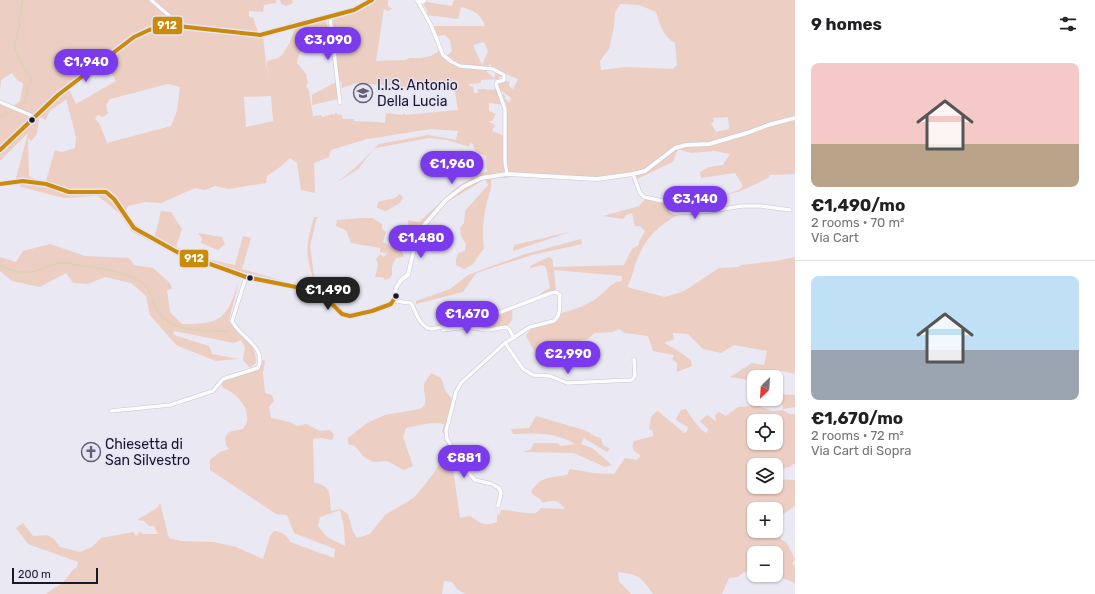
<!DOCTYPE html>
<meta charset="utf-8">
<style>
:root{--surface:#fff;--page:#f2f2f2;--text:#202124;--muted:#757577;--line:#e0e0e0;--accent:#7c3aed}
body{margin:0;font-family:Rubik,sans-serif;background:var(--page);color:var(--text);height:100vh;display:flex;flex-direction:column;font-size:15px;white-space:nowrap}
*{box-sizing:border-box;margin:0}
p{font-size:13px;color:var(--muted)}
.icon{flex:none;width:22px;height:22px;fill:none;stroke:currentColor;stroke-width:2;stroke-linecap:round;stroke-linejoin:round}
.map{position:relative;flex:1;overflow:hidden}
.panel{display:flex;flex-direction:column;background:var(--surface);width:300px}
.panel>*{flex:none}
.needle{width:26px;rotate:205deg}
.controls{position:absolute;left:747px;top:370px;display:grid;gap:8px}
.controls a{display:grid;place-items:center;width:36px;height:36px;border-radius:8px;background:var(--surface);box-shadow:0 1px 3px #0004;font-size:20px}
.scale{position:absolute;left:12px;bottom:10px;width:86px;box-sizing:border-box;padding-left:4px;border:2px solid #1a1828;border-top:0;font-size:11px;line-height:14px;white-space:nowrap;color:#1a1828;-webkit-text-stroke:3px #e6e4f7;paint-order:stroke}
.price{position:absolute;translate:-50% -34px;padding:0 9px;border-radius:14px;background:var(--accent);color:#fff;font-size:13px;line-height:26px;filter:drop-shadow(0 1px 2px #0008)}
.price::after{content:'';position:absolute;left:50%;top:24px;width:12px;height:9px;margin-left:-6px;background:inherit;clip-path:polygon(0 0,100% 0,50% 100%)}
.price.current{background:#222;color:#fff}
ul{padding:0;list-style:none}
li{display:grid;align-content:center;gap:8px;height:212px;padding:0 16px}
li+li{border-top:1px solid var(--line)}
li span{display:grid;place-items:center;height:124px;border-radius:8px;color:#555}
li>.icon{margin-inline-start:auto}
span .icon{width:72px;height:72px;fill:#fffc;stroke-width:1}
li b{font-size:17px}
h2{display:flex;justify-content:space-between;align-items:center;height:48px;padding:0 16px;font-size:17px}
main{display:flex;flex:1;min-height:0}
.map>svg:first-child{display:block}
</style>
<main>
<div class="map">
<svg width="795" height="594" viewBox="0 0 795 594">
<rect width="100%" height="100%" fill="#eae8f3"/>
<g fill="#eccec3" fill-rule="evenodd">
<path d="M0,0h292l1,3 -7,3 -5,-2 -1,-4h-4v3l-12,2 -1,7 -14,-1v6l5,1c0,6 3,9 4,14l-6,2 -81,-10h-8l-12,3 17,-2 95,11 5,43 -2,-27 1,9 11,-3 4,-3 7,-11 6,-16 31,-8 3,15c-16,3 -30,11 -32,28l9,11 2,9 -2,3 3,5 4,25 8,-1 1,2 11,-3 1,2 1,-3h2l1,2 3,-1 2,5h11v2l23,1 8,1 1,-10 16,2 3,-2v2l53,-5 -4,-23 -36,3 -10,-3 -51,-4 -15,5 -1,-7h-2l-8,-62 44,-19h13v6l4,3 -4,2 -4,-2 -8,52 29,-1 5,-2h10l11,-2 8,-5c10,18 30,18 48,19v2l7,6 2,-6 8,4 -5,1v2l-18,1v3l-12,1v2l4,1 1,6h4v-4h8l1,1 10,-1 7,16 -15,-2v8l7,3 -4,7h-3v1l6,3 -3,6 13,5v9l2,-2 -1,-40 -5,-9 5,2 -2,2 5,4 2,-4 -11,-8 -3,-5 3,-4h6l4,1 -1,4 4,3 5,-10 -27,-11v-3h-2l-1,2 -28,-2 -14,-8 6,-6 -2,-11 -5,-5 -7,1 -5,-10h52c-4,-13 -12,-16 -24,-19l-3,12 -31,-4 -2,-1 3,-2 -4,-7 2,-3 26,4 2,-6h341v174l-25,1 -2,3 -27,13 -26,7 24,-8 4,-4 -8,-13 -34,5 -1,-6 9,-5 14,-2 7,-11 -15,-3 -24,2 -13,-4 -5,13 -36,17 -5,-7 -36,5 -80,-4 -9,5h-16c1,12 -1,12 -4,24 -4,15 -5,31 -3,46l-11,16 -9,5 -8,-4v-6l2,-6 7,-2 1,-7 -5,-8 -1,-8 4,-5 1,-12 23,-26 -3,-6 -41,25 -21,25 -14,2 -1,-10v-1l11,2 38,-35 16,-10v-3l14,-2 -1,-16 -11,-5 -2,-7 -3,-1 -1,4 -22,-7 -18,-2 -53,10v-2l-18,23 -22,14 19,-15 24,-24 49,-9 28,5 2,-9 -27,-2 -64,10 -36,11 -2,7 -15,6 1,30 -14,-3 -4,-27 -7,-5 -10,9 -13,9 -1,7 -37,6 -14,-3 -10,4 -10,-2 -34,15 -16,-1 -17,4 -4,9 21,16 10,5 6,-25 10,1 11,17 -6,18 22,10 37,8 8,-29 8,2 -9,31 48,14 -49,-11 -11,2 -45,-15 -53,-27 -13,-19 -21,-17 -34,2 -43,-11 -5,-9 12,-45 -28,28v-59l12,5 8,-6 3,-18 -5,-2 -6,-8 -11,7 -1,11zM620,4l19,1 17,7c4,12 7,25 19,31l2,22 -4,4 -47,-2 -25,3 -1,-9 9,-12 5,-22 1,-14zM484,42l4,9 -6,14 -9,-20zM103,60l13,21 -40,23 -8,-17zM168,84l12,3 -3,24 -6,15 -64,17 -7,-18 -5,-7 3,-3 5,2 5,-4 -2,-8 4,-6zM271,96l2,25 -27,6 -2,-30zM66,99l10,38 -1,11 -13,4 -7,-2 -10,34 -16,-8 -1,-38 3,3c10,-9 5,-13 9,-24l6,3c3,-14 12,-12 20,-21zM728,117l1,12 -13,3 -5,-9 3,-1 -1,-4z"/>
<polygon points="336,82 338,99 312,105 312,95"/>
<polygon points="400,194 403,198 400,203 386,211 377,208 378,202 395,198"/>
<path d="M645,199l23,3 4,11 6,2c-17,9 -30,20 -38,38 -6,11 -7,24 -13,34l38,10 19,-6 35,-23 20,-1 2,-2 35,-4 19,-4v117l-17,-4 -6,7h-18v4l-24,-4 22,-14 12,2 3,-14 -33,-6 -13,8 -18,-4 -15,-15 -15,-1 1,6 -10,4 13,7 14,10 1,6 -15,6v-9l-5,-4 2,-4 -21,-4 -5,-15 -23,-3 -6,-4 -6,3 -18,1 -8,6 -52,13 -9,-16 5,-8 26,-7 2,-7c13,-4 27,-8 38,-16 9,-6 13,-16 25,-17v-5l-68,-6 2,22 -17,6 2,-5 9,-5 -4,-21 -4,-2 -12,3v-2l19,-9 4,3v7l71,-2 8,-16 7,-4v-3l6,-11 -5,-5h-5l-3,-13 -6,2 -3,4 -20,-3 36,-10z"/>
<path d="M314,217h3l-7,29 4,30 11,13 -4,4 -9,-4 -8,-12 11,7c-10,-30 -10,-36 -1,-67z"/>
<path d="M362,218h10l10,6v5l4,3 -3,10 7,4 6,-16 11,3c-7,6 -7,16 -3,24l-8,1 -4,8v9l-2,3 -5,2 -2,-3h-8l3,-12 -2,-6 4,-5 4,3 5,-7 -3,3 -6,-1v-4l-29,-5 -5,-13 -10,-4 1,-6z"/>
<polygon points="573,231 513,251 514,245"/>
<polygon points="198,233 222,237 225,244 218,250 201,243 202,238"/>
<polygon points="581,239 582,244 532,255 476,273 463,292 416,304 416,301 450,289 468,275 522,255"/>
<path d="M50,244l35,12 44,2 5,7 19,3 17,15 2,6 -5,1 3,22 12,12c41,0 44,-5 57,-43l-10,39c11,12 28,25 27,43l-6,5 -7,-8 2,-13 -4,-7 -7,3 -60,-12 -1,3 4,2 32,10 3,8 27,5 -23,2 -40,-16 -26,-30 -4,-19 -15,-13 -26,-6 -17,7 -15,-1 -7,-10 -26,14 -28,-6 -12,-10v-14l16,5 7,-11z"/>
<path d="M512,308c0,4 1,9 0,12 -4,11 -29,9 -39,9l-1,-8z"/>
<path d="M262,360l3,1 -2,12 2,20 7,2 2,6 -5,6 2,11 19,4 7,4 9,-2 14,7 10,-1 4,5 -2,5 -11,-2 -8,1 1,44c19,3 15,11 17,28l9,-2 8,5 5,18 4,6 13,-4 15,-19 30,-18 19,-24 7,-13 5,-3 1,-14 3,5 10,70 10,-2c11,7 13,11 27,6v-7l3,-1 1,-4c12,0 23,4 35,3l5,-5 24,1c-7,-9 -11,-10 -22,-6 -3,-6 -9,-6 -12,-11 9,-16 19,-14 36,-17l3,-6 23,4 21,1 11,-16 11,2 5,-4c-6,-5 -11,-6 -7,-15l20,-5 -2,-6 -3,-1c2,-9 0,-13 9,-18l26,22 3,-1 1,-5 -11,-6 -1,-2 5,-9 5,-1c6,9 11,19 21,24l1,-4 -8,-8 7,-6 9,6 -1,-6 4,-3 7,4 12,-9 13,-1 1,-5 6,1 3,5 12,4 10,-1 6,4h6v49l-6,4 -13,3v-5h-22v22h22v-8l19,1v26l-19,13v-10h-22v22h22l6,9 4,2 9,17 -3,5 3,2v17l-20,-8 1,-22h-22v21l-10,-2 -6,5 -9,1 -7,16h-69c-13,-18 -13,-19 -35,-22l1,9 12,13h-166l-8,-5 -5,-7 -8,-1 -2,13h-396c5,-5 12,-7 17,-12 6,-5 7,-11 14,-15l1,-5 -50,-18 -12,-16 7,-5 10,13 14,-1 7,4 6,8 20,5 12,-5 9,-9 32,-6 3,4 4,-4 3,2h15l-4,-8h-5l-5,-5 -7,-1 20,-12 3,-5 9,35 12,3 33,1 22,5 27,12 7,-23 4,-5c7,0 14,5 16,11l44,16 1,-9 -41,-16 -7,-18 -11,-1 -66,-44v-10l10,-8 9,-3 -3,-4 -1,-7 4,-6 14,-3c1,-2 4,-6 4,-9 2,-14 -12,-28 -24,-32l-2,-5 3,-4 35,-10zM754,421h22v22h-22zM340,510l4,17 1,19 -18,-9 -9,-11 2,-9z"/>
<path d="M431,373l10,5 5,14 8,9 -10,33 -2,-2 2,-8c-13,-3 -25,2 -38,4l-3,9 10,29 -9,4 -17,-9 -14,1 -9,-5 -9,-11 -7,-2v-6l19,-15 18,-8 35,-6c10,-6 3,-14 4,-24 1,-4 5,-8 7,-12z"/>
<polygon points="776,394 795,395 795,407 783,409 782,402 778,406 770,406 767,402 767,399 776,399"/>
<path d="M536,416l51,15 7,5 7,2 2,7 7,4 -3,3 -23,-14 -3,6 11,4 20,17 -7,2 -31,-14 -51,-1 8,-3 3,-6h23l4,3 14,-2c-19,-12 -41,-11 -62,-10l-2,-5 18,-1z"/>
</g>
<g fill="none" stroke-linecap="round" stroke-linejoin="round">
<g stroke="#d4d5ab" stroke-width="1">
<path d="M18,108c9,-6 8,-12 9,-21l5,-5 -2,-7 -7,-8 -9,-21 6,-21 -1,-5 4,-20"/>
<polyline points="0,117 16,109"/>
<path d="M0,266c12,5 26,9 39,4 7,-2 12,-6 20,-7 5,-1 12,1 18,2 20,3 41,5 59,14 13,6 15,18 20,29 13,25 48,23 72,23"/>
</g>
<g stroke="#c7c5d3" stroke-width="4.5">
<g id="minor">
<polyline points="151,0 181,26"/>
<polyline points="417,0 431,25 443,55 452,62 460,66 493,69 504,75 504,80 497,82 496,84 505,109 505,162 507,174"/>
<polyline points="417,1 423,2 425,0"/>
<polyline points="330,17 340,103"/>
<polyline points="0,102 35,117"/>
<polyline points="633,174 640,193 644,197 672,203 671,211 675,213 711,211 742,206 761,206 790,210"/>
<path d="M394,301l17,2c5,9 9,25 21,26l56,-12 63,-24 5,-1 4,3c-1,9 2,19 -6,26l-24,6 -25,16 -44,40 -5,9 -10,39 1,8 20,32 8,9 17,4 7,4 2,5 -3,13"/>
<polyline points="443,330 467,327 488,330 506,327 509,329 514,338"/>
<polyline points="505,343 523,369 533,375 550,376 567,383 632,380 635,376 634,359"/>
<path d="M111,411l59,-6 43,-14 10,-12 35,-11c10,-21 -21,-33 -26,-47l14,-44"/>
</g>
</g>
<g stroke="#c7c5d3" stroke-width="5">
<g id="tertiary">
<polyline points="0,150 58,95 134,37 149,30 168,25 213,31 260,35 354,10 372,0"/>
<polyline points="0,184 23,181 46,184 69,192 106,192 114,199 134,228 145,235 177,252 246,277 301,288 319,295 331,303 342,314 350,316 372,311 391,304 394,301 396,288 401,280 408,275 418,232 446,200 463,187 481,178 507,174 597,179 633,174 645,171 675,148 686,145 709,144 747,133 768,125 795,118"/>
</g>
</g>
<use href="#minor" stroke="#fcfcfd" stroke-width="3.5"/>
<use href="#tertiary" stroke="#fcfcfd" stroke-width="4"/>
<g stroke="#e6e4f7" stroke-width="7">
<g id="bus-1">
<polyline points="0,150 58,95 134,37 149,30 168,25 260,35 354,10 372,0"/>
<polyline points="0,184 23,181 46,184 69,192 106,192 114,199 134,228 177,252 246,277 301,288 319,295 331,303 342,314 350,316 372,311 391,304 396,296"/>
</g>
</g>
<use href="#bus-1" stroke="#cb8a08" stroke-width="4"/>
</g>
<defs>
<g id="school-ring" transform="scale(1)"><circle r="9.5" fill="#e6e4f7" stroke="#63616f" stroke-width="1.5"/><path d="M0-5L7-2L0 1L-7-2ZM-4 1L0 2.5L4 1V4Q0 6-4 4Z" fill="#63616f"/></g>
<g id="church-ring" transform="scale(1)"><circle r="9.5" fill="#e6e4f7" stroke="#63616f" stroke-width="1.5"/><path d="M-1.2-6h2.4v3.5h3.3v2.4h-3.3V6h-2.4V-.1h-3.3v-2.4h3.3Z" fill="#63616f"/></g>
</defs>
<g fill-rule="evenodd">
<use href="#school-ring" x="363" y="93"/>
<use href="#church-ring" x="91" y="452"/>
</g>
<g fill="#1a1828" stroke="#e6e4f7" stroke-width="1.5">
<circle cx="32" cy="120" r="3.5"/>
<circle cx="250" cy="278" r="3.5"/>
<circle cx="396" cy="296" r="3.5"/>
</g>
<g text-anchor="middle" stroke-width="3" stroke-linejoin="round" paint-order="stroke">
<g font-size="14" fill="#1a1828" stroke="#e6e4f7" text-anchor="start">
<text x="377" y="90">I.I.S. Antonio<tspan x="377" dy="16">Della Lucia</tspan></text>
<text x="105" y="449">Chiesetta di<tspan x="105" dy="16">San Silvestro</tspan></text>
</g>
</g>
<g stroke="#e6e4f7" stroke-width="1.5">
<rect x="152" y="16" width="31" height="19" rx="4" fill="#cb8a08"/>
<rect x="179" y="249" width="30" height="19" rx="4" fill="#cb8a08"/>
</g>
<g font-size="11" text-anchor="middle" font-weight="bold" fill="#fff">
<text x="167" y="29">912</text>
<text x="194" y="262">912</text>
</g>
</svg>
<div class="controls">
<a><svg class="needle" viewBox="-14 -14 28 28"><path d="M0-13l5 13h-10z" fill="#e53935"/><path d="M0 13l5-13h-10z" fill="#757577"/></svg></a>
<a><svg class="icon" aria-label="locate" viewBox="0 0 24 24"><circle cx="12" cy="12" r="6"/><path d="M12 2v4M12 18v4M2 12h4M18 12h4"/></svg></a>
<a><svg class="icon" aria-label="layers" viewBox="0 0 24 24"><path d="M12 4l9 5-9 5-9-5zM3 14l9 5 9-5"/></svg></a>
<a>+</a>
<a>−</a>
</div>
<div class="scale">200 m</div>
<b class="price" style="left:328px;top:61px">€3,090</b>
<b class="price" style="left:86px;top:83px">€1,940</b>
<b class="price" style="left:452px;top:185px">€1,960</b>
<b class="price" style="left:695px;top:220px">€3,140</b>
<b class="price" style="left:421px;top:259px">€1,480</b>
<b class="price current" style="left:328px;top:311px">€1,490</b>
<b class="price" style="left:467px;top:335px">€1,670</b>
<b class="price" style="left:568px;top:375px">€2,990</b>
<b class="price" style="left:464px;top:479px">€881</b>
</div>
<section class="panel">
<h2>9 homes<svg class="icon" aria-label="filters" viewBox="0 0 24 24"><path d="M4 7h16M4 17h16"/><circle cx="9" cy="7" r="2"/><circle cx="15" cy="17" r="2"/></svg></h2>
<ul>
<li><span style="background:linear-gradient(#f6c9c9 65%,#b9a48a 0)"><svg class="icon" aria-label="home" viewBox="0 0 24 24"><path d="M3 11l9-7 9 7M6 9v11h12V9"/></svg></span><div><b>€1,490/mo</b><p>2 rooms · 70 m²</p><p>Via Cart</p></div></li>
<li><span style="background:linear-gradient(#bfe0f5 60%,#9aa5b1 0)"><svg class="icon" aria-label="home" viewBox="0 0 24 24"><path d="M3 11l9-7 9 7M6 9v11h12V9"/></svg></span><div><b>€1,670/mo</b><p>2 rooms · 72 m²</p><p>Via Cart di Sopra</p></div></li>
</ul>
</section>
</main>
